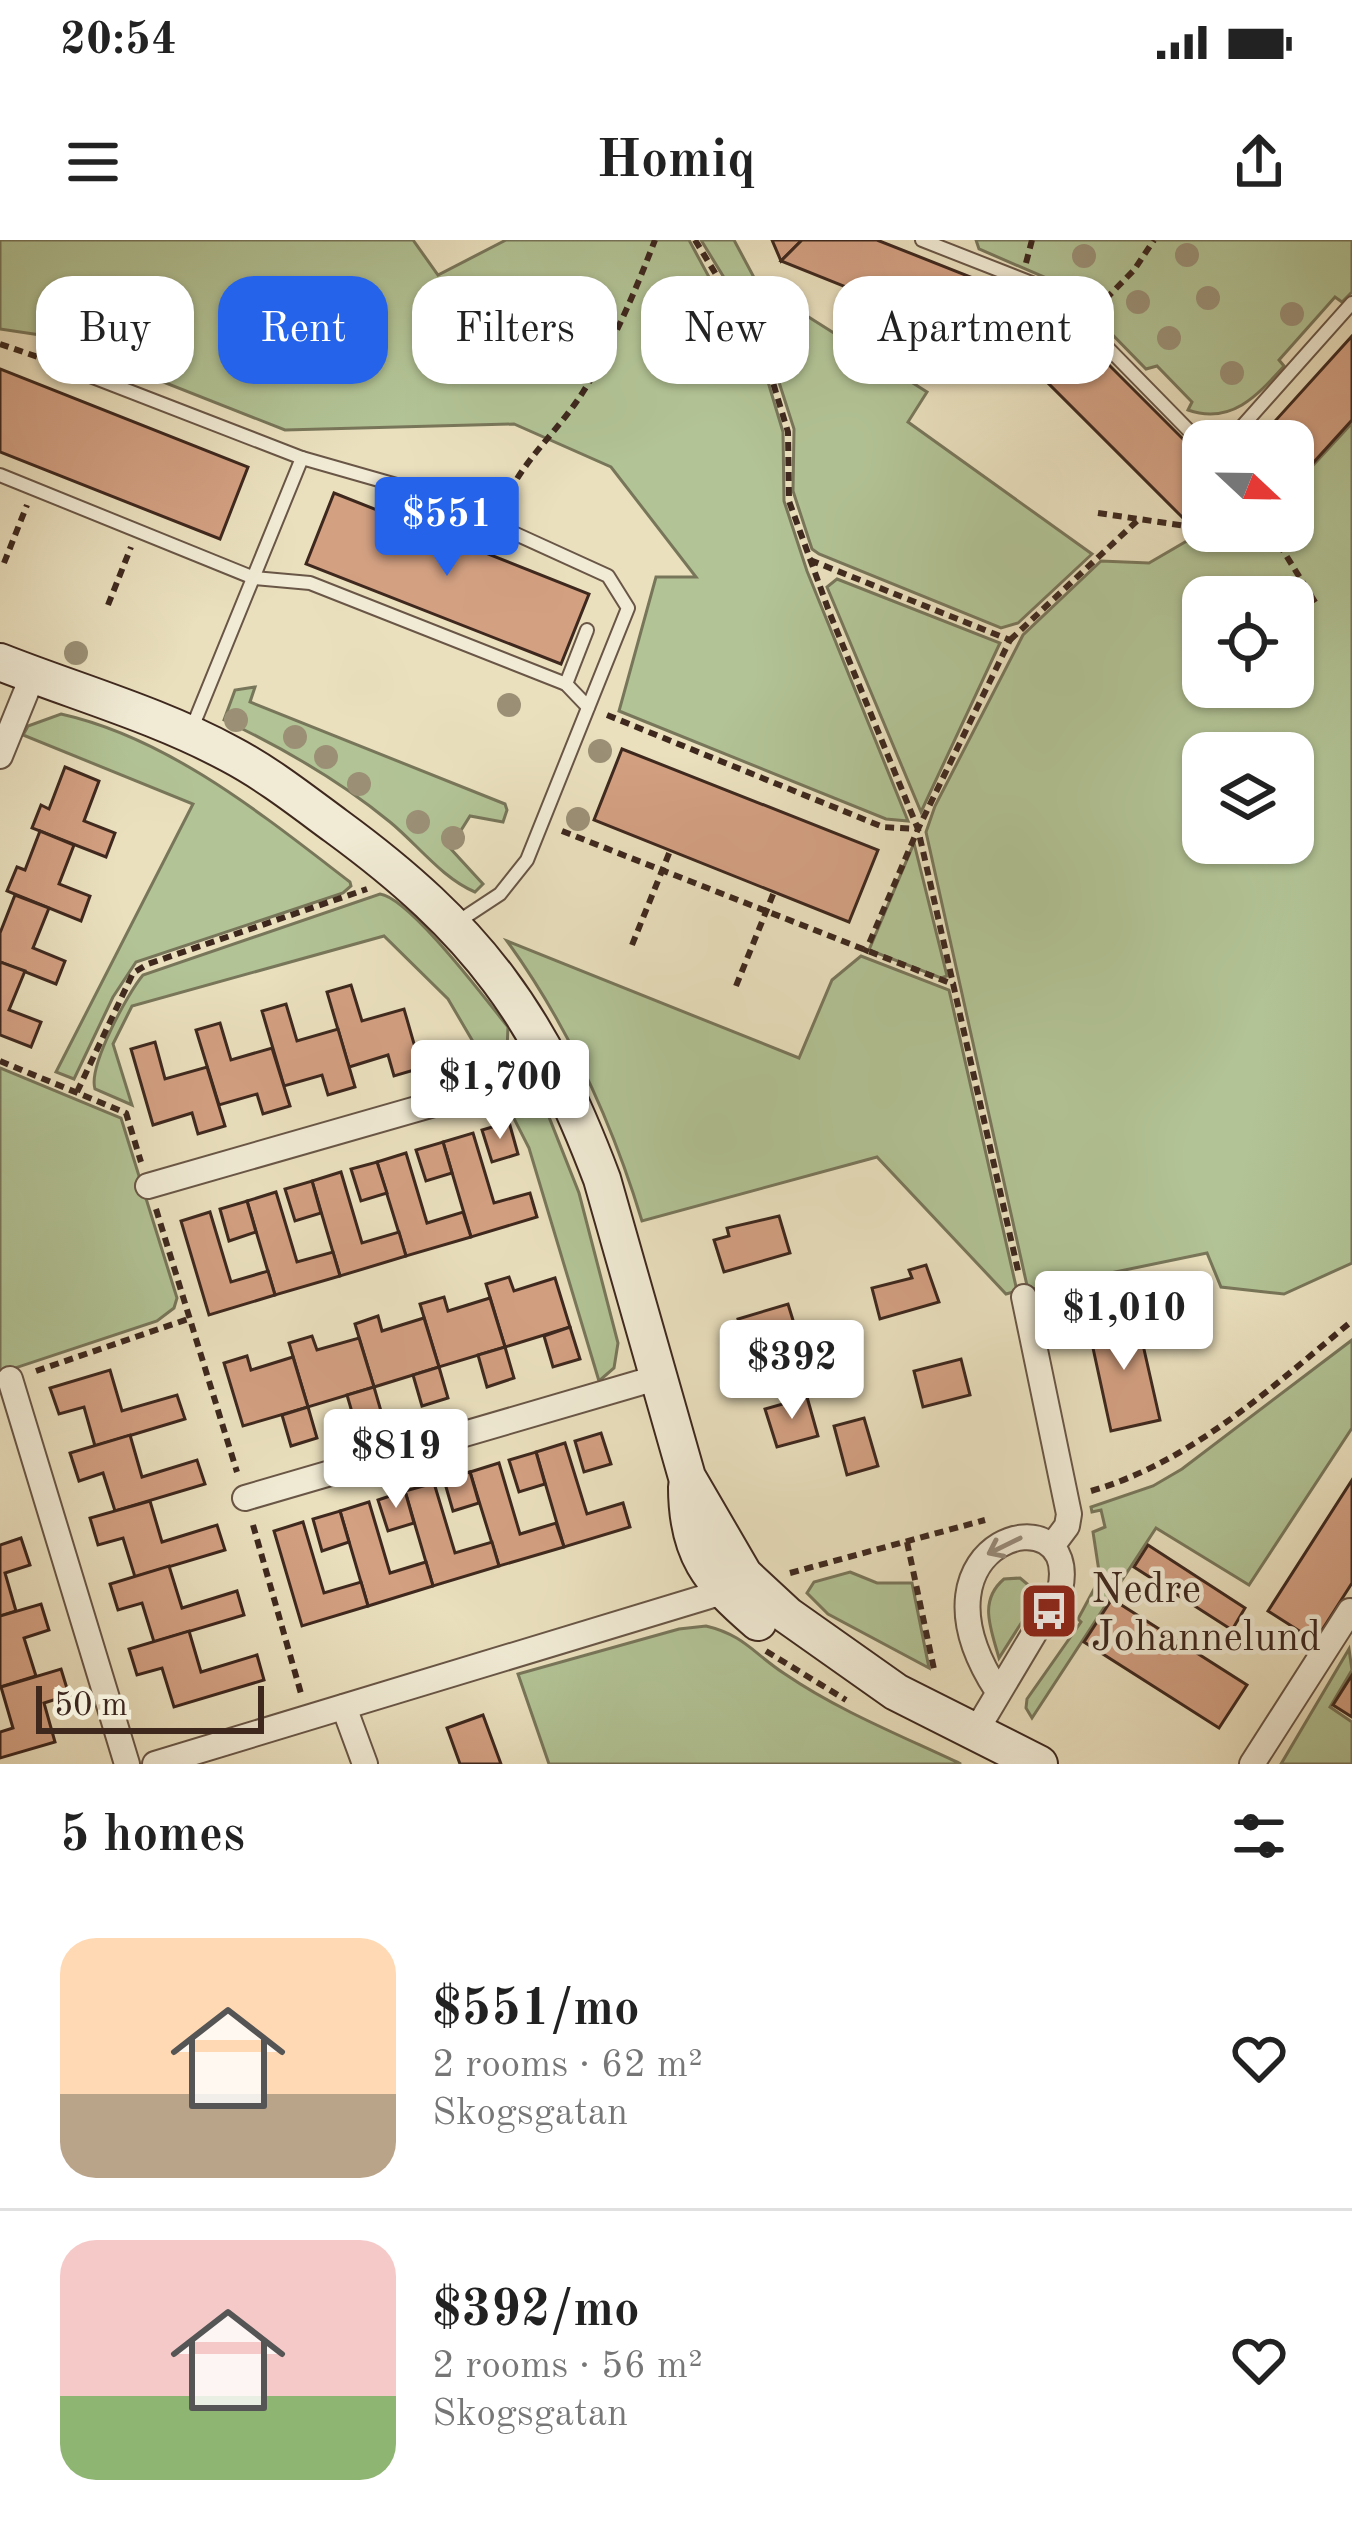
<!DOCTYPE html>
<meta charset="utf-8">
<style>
:root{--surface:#fff;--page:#f6f6f6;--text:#222;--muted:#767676;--line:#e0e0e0;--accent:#2563eb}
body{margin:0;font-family:"Old Standard TT",serif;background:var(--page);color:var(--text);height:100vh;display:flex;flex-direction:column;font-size:45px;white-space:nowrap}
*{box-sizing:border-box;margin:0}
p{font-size:39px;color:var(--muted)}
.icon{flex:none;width:66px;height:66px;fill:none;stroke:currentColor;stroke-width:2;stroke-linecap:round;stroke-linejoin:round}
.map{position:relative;height:1524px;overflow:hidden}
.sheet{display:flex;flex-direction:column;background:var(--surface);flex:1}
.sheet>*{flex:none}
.guide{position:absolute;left:36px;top:36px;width:1281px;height:108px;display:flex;gap:24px}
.needle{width:78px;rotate:112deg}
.buttons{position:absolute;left:1182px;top:180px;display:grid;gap:24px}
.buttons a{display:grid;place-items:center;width:132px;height:132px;border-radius:24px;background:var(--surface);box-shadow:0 3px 9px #0004;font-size:60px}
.scale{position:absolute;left:36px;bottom:30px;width:228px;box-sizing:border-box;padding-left:12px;border:6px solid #3e281e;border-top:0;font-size:33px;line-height:42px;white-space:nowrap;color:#3e281e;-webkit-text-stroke:9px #f1ebd5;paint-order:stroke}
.price{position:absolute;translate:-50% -102px;padding:0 27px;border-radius:12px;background:#fff;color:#222;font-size:39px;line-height:78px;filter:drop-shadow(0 3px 6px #0008)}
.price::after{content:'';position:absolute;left:50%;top:72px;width:36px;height:27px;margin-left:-18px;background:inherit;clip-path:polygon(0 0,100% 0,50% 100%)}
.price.active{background:var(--accent);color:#fff}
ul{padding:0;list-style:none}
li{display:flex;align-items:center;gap:36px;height:300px;padding:0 60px}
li+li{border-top:3px solid var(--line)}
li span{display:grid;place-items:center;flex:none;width:336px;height:240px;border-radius:36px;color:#555}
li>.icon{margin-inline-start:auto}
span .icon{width:144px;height:144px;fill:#fffc;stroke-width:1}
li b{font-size:51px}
h2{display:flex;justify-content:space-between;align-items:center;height:144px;padding:0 60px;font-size:51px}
.chip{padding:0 42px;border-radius:36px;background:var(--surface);box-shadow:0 3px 9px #0004;font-size:42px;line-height:108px}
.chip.active{background:var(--accent);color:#fff}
.status{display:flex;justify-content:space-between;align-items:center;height:84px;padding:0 60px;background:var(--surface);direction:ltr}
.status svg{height:33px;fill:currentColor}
header{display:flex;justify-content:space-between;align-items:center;height:156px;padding:0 60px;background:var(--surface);font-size:54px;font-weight:800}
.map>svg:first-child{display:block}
</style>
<div class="status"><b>20:54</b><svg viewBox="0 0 49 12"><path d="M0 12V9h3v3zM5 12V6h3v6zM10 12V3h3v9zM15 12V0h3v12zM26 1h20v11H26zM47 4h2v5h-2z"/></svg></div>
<header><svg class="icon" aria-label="menu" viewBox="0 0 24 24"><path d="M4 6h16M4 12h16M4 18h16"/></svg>Homiq<svg class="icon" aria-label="share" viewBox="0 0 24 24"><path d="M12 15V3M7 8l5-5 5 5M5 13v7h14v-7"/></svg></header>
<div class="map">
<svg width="1352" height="1524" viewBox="0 0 1352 1524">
<rect width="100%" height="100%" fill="#eae0be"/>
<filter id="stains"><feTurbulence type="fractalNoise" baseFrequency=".00167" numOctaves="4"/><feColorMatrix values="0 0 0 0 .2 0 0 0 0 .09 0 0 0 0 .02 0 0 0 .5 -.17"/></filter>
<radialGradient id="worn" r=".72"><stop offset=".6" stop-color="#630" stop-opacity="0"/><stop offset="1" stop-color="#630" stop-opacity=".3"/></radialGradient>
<g fill="#b2c395" stroke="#78765a" stroke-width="3" fill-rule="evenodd">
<polygon points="0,0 413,0 438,35 506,0 689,0 723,63 760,115 783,192 784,261 807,331 908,581 886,579 619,471 656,337 696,337 611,227 514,184 285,190 47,96 0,89"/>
<polygon points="701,0 734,0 758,45 927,152 908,182 1092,314 1018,383 1001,388 819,314 812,309 793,251 794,189 769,111"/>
<path d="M976,0h376v52l-10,10 -7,-5 -56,63 5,6c-27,30 -53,59 -96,44l4,-8 -35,-36 -11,3 -81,-83 -86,-37z"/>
<path d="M1352,183v840l-68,31 -63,-7 -14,-34 -179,37 -102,-458 9,-26 88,-171 78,-74 48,2 55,-32h89v-44zM1203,357h90v90h-90zM1203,513h90v90h-90z"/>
<polygon points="837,339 1000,403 921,572 827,347"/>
<path d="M255,447l-5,15 255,102 2,6 -4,12 -33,-6 -20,32 33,36 -8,8c-33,-14 -57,-47 -85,-70 -51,-42 -107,-74 -166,-102l11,-30z"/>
<path d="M61,474c108,24 203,102 289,168l1,4 -8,7 -207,69 -23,35 -39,82 -18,-7 137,-268 -170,-69 5,-9z"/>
<polygon points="914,603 947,736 941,738 869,710"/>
<path d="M380,654c30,4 106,106 128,133l-1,23 -15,24 -44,-75 -64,-63 -252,70 -19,38 19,61 -37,-16c-7,-22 32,-95 48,-114z"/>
<path d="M507,701l292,117 33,-78 29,-24 88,34 68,301 -11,3 -129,-137 -235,64c-31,-102 -73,-194 -135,-280z"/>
<polygon points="0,828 121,878 177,1058 174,1068 157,1081 0,1133"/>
<polygon points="512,853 545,867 579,953 618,1103 614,1128 599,1141 529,908 502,855"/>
<polygon points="1352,1100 1352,1188 1249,1345 1156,1288 1032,1478 1026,1468 1027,1459 1081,1382 1078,1379 1100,1338 1093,1292 1105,1287 1101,1270 1092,1272 1091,1267 1153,1246 1182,1229"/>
<polygon points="850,1332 877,1343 912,1343 929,1428 828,1374 807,1353 814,1342"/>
<path d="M1020,1338l12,10 2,15 -35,55c-8,-29 -21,-57 5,-79z"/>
<path d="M706,1386c38,9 48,28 79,48 54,37 117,62 176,90h-412l-31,-90 161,-45z"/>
<polygon points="1349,1409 1352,1430 1330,1467 1352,1482 1352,1524 1281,1524"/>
</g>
<g fill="#d3a082" stroke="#3e281e" stroke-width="3">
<polygon points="772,0 802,0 781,21"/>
<polygon points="802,0 877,0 1054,70 1023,118 781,21"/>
<polygon points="1054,70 1203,219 1203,259 1183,278 1023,118"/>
<polygon points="1352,96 1352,180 1293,245 1293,201 1257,201"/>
<polygon points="0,129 248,227 220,299 0,212"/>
<polygon points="334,253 589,354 561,424 306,324"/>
<polygon points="622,509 878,610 849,682 594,580"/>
<polygon points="65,527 99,541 84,581 115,593 106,617 32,588 41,565 49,569"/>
<polygon points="40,591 74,605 59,644 90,656 81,681 7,651 17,627 25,630"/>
<polygon points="15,655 49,668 33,708 65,721 56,744 0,722 0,693"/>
<polygon points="0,722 25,731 9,770 41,782 31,807 0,795"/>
<polygon points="351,745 362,781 404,769 421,828 394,836 388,815 349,827 327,752"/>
<polygon points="286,764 297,801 338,789 355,847 328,855 322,835 284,846 262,771"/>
<polygon points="220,783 231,820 272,808 290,866 263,874 257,854 219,865 196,790"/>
<polygon points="155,802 165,839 207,827 225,886 198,894 192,873 153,885 131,809"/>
<polygon points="509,882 518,914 492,922 482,890"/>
<polygon points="473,893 494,963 530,953 537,977 471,997 443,902"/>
<polygon points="443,902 452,933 426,941 416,910"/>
<polygon points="406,913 427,983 463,972 471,997 406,1016 377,922"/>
<polygon points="377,922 387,953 361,961 351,929"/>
<polygon points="341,932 362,1003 399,992 406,1016 340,1036 312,941"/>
<polygon points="312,941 321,973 295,981 285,949"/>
<polygon points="276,952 297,1022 333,1012 340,1036 275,1055 247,961"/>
<polygon points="247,961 256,992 229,1001 220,969"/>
<polygon points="210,972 231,1042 268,1031 275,1055 209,1075 181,981"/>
<polygon points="779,976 790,1013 724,1032 714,1000 729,996 727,988"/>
<polygon points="926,1025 939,1062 880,1079 872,1048 912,1038 909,1030"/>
<polygon points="509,1037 514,1051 555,1038 570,1087 505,1107 486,1044"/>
<polygon points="1074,1055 1078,1069 1046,1076 1043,1061"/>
<polygon points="444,1057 448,1071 490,1058 505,1107 439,1127 420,1064"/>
<polygon points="788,1064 800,1103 750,1118 738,1079"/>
<polygon points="1136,1074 1160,1180 1111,1191 1088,1085"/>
<polygon points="378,1076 382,1091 424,1078 439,1127 374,1147 355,1084"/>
<polygon points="570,1087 580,1119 553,1127 544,1096"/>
<polygon points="312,1096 317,1110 359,1098 374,1147 308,1167 289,1103"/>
<polygon points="505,1107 514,1138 487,1147 478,1115"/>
<polygon points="247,1116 251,1130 293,1117 308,1167 243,1186 224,1123"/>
<polygon points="961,1119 970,1155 923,1167 914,1131"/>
<polygon points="439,1127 448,1158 422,1166 413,1135"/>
<polygon points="110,1130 122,1171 177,1155 185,1179 95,1206 84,1167 59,1174 50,1148"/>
<polygon points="374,1147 383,1178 356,1186 347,1155"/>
<polygon points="807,1157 818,1196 777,1207 765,1169"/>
<polygon points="308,1167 317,1198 291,1206 282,1175"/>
<polygon points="864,1178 878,1226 847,1235 834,1186"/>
<polygon points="601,1193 611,1224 584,1232 575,1201"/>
<polygon points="130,1195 142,1237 197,1220 205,1244 115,1271 103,1233 79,1241 70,1213"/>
<polygon points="565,1203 587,1274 623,1263 630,1287 564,1307 536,1212"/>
<polygon points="536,1212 545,1244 519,1252 509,1220"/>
<polygon points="499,1223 520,1294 556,1283 564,1307 499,1326 470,1232"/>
<polygon points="470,1232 479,1263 453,1271 444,1240"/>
<polygon points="1352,1240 1352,1343 1315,1401 1268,1371"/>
<polygon points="434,1243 455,1313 492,1302 499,1326 433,1346 405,1251"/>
<polygon points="405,1251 414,1283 388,1291 378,1260"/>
<polygon points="150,1261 162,1302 217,1285 225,1310 135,1337 123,1298 98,1305 90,1278"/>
<polygon points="369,1262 390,1333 426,1322 433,1346 368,1366 340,1271"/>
<polygon points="340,1271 349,1302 322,1311 313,1279"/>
<polygon points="303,1282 324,1353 361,1342 368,1366 302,1386 274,1291"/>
<polygon points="21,1298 30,1325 5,1333 16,1371 0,1376 0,1305"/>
<polygon points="1148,1305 1245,1368 1232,1390 1134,1327"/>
<polygon points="169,1326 182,1368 237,1351 244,1375 154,1402 142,1363 118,1370 110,1344"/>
<polygon points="1112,1359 1247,1445 1219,1488 1084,1402"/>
<polygon points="41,1364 49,1390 24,1398 36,1436 0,1447 0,1376"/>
<polygon points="189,1391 201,1432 257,1415 264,1440 174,1467 162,1428 137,1435 129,1409"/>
<polygon points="61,1429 69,1455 44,1463 55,1502 0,1518 0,1492 13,1488 1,1447"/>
<polygon points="1352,1435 1352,1477 1333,1465"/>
<polygon points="483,1475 501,1524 460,1524 447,1488"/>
</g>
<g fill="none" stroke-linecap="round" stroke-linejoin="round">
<g stroke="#695646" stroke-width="16">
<g id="lane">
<polyline points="922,0 1052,51 1203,205"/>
<polyline points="85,134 302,218 428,254 608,336 628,368 527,620 500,654 456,683"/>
<polyline points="1229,201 1352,63"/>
<polyline points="0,235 254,338 310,343 566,444 588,467"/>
<polyline points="566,444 587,390"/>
<polyline points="192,488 302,218"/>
</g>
</g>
<g stroke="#695646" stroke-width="28">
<g id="street">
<polyline points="0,516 33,435"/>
<polyline points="148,946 556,829"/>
<polyline points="1024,1057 1069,1274 1067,1286 1052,1306"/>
<polyline points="10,1139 127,1524"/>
<polyline points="245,1258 656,1138"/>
<polyline points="344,1467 365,1524"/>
<path d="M976,1491l84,-141c22,-100 -162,-53 -63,100"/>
<polyline points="155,1524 739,1347"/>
<polyline points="1252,1524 1350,1371"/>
</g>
</g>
<g stroke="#3e281e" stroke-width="40">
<g id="secondary">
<path d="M0,422c76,30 158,53 230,92 38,20 72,47 106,72 142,104 204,189 266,353l85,298 57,98 43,40 109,77 143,72"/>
<path d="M687,1247c0,66 22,93 71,135"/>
</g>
</g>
<g stroke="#3e281e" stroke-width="6" stroke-dasharray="9 6" stroke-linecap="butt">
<polyline points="695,0 764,113 788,192 789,261 830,374 918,589 1019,1035"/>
<polyline points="1026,23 1032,0"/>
<polyline points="1095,70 1134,30 1154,0"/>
<polyline points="0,104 70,128"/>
<path d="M503,265c20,-46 54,-72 80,-113 30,-48 52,-100 72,-152"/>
<polyline points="1098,273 1193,287 1203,276"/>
<polyline points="1271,291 1318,367"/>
<polyline points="810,320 1010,400 918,589 865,713"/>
<polyline points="4,323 27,265"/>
<polyline points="108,365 131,307"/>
<polyline points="1010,400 1139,279"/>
<polyline points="607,475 883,587 918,589"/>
<polyline points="562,591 955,745"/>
<polyline points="632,705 670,611"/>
<polyline points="736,746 774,652"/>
<polyline points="0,821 126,873 141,922"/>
<polyline points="77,852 133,733 148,724 367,649"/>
<polyline points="156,969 237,1232"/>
<polyline points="36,1131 191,1078"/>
<path d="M1091,1251c101,-29 181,-104 261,-170"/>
<polyline points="253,1285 302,1457"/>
<polyline points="907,1302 935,1434"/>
<polyline points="790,1333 985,1280"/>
<polyline points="766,1411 846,1460"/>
</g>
<use href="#lane" stroke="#f1ebd5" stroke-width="12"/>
<use href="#street" stroke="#f1ebd5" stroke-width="24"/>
<use href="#secondary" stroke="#f1ebd5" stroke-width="36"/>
</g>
<g fill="#9b9076">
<circle cx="1187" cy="15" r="12"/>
<circle cx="1084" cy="16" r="12"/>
<circle cx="1208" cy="58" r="12"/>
<circle cx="1138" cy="62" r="12"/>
<circle cx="1292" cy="74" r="12"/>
<circle cx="1169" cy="98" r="12"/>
<circle cx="1232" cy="133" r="12"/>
<circle cx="76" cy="413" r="12"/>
<circle cx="509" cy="465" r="12"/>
<circle cx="236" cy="480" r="12"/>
<circle cx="295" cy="497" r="12"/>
<circle cx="600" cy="511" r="12"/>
<circle cx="326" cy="517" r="12"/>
<circle cx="359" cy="544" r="12"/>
<circle cx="578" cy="579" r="12"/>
<circle cx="418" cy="582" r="12"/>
<circle cx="453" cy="598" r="12"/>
</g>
<defs><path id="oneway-shaft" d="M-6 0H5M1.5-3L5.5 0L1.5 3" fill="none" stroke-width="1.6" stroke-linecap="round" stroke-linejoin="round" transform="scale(3)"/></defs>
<use stroke="#988a7a" href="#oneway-shaft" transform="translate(1004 1306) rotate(154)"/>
<defs>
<g id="bus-square" transform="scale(3)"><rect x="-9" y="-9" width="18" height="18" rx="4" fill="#8f2418" stroke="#f1ebd5"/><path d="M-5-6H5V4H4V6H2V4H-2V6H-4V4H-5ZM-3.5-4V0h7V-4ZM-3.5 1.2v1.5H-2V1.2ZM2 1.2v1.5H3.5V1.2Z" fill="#fff"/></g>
</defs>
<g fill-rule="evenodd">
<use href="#bus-square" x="1049" y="1371"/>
</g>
<g text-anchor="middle" stroke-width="9" stroke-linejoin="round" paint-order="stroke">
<g font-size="42" fill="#3e281e" stroke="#f1ebd5" text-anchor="start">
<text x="1091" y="1362">Nedre<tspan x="1091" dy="48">Johannelund</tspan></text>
</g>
</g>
<rect width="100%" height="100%" filter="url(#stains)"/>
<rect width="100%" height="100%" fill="url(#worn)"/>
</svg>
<div class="buttons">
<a><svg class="needle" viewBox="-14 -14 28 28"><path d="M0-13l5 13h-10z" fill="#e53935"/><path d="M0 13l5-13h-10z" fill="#767676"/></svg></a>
<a><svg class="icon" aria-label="locate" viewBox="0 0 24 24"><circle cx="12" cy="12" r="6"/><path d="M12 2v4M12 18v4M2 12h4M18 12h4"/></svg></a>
<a><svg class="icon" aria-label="layers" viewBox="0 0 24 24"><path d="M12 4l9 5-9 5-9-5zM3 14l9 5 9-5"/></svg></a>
</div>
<div class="scale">50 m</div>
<b class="price active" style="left:447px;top:339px">$551</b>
<b class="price" style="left:500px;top:902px">$1,700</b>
<b class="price" style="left:1124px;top:1133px">$1,010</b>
<b class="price" style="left:792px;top:1182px">$392</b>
<b class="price" style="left:396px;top:1271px">$819</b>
<div class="guide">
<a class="chip">Buy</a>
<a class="chip active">Rent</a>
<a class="chip">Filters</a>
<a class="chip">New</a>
<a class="chip">Apartment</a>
</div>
</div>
<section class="sheet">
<h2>5 homes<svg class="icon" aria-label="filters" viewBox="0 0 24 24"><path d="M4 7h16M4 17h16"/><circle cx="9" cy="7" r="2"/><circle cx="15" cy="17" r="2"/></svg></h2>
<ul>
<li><span style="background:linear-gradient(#ffd9b3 65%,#b9a48a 0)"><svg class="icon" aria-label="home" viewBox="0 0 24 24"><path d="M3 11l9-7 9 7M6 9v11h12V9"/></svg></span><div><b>$551/mo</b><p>2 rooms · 62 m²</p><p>Skogsgatan</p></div><svg class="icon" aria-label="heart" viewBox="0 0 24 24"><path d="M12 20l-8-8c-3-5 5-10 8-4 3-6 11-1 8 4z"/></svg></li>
<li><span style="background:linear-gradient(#f6c9c9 65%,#8fb573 0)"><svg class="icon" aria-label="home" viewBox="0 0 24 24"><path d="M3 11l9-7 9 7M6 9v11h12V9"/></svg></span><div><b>$392/mo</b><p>2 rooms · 56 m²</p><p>Skogsgatan</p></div><svg class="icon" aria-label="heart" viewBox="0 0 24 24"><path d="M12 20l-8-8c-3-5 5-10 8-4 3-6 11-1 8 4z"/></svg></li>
</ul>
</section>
